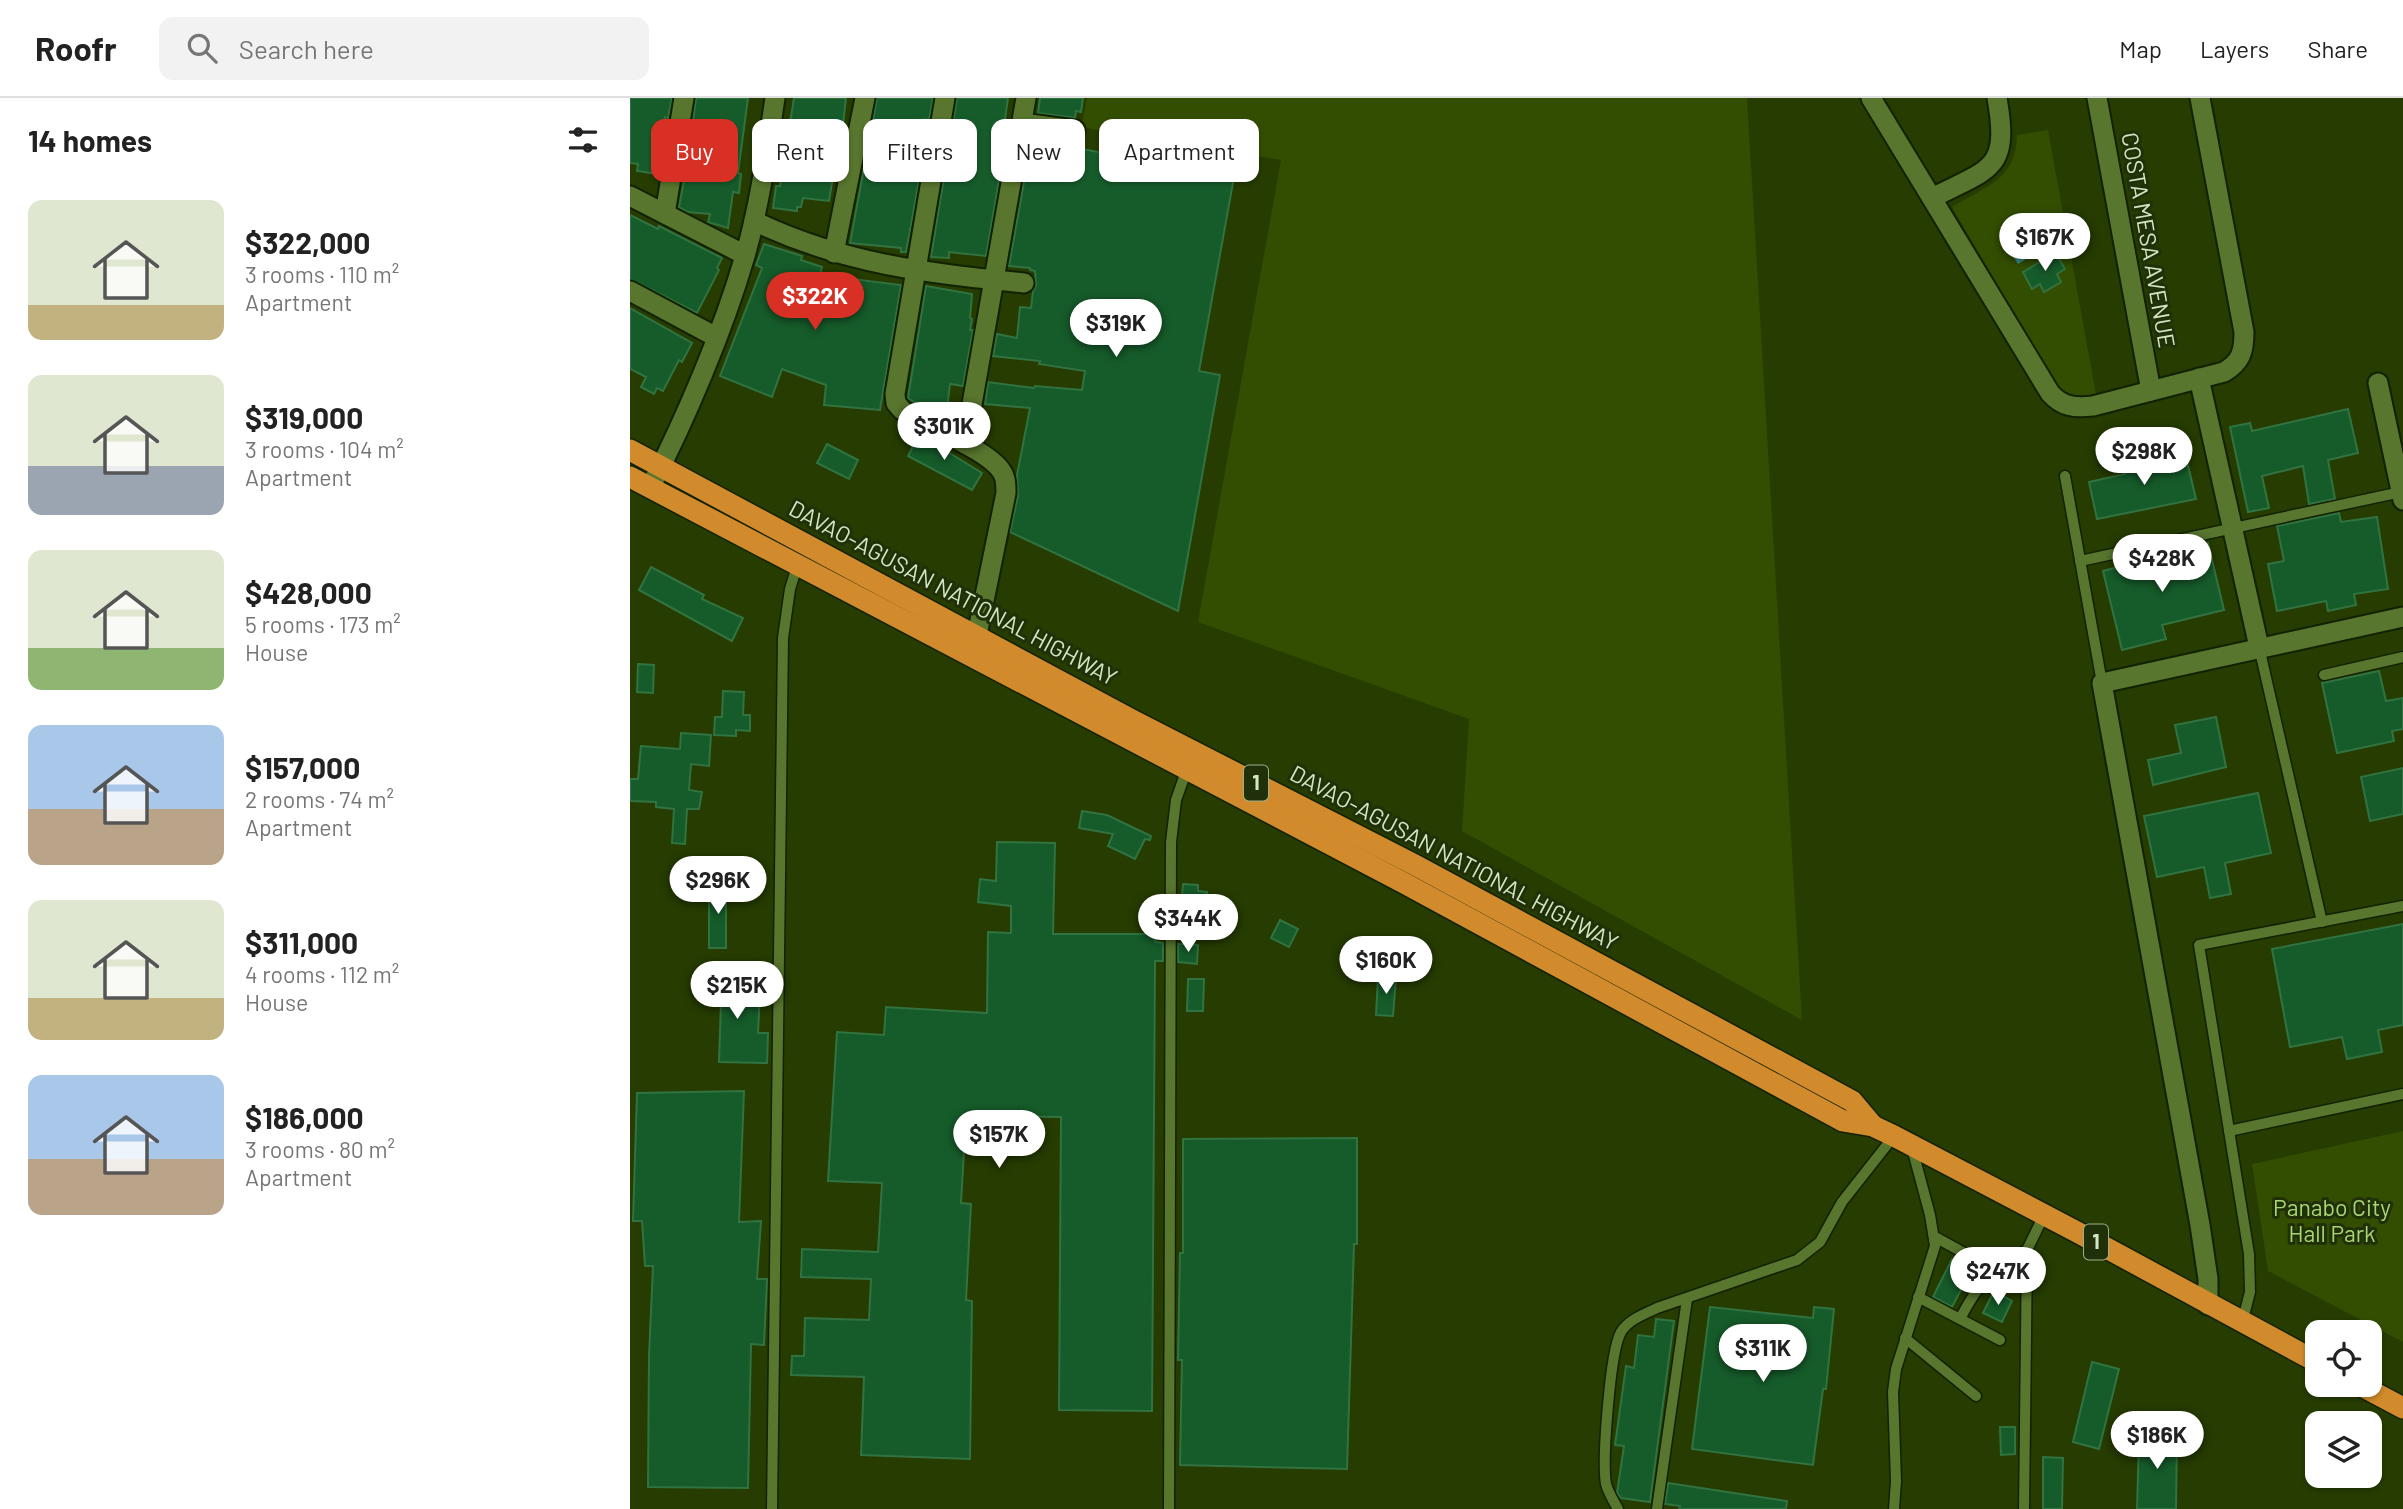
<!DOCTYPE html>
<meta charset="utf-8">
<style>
:root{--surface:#fff;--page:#f2f2f2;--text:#222;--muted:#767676;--line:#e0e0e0;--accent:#d93025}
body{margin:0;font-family:Barlow,sans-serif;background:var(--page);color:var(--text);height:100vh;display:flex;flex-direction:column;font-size:26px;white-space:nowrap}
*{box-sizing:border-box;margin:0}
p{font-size:23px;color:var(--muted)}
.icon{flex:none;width:38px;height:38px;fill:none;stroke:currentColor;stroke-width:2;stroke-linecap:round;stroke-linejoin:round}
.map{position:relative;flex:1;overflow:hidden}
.side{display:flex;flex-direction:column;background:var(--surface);width:630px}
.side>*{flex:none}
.guide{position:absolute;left:21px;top:21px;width:665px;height:63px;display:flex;gap:14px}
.fabs{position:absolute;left:1675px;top:1222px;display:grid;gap:14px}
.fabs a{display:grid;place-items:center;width:77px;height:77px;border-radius:14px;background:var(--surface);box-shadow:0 2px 5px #0004;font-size:35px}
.price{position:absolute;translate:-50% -60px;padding:0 16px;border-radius:24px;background:#fff;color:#222;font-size:23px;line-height:46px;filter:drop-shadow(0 2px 4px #0008)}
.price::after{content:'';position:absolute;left:50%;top:42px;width:21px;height:16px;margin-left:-10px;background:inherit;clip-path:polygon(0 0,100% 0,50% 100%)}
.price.selected{background:var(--accent);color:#fff}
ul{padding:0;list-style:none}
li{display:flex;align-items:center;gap:21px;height:175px;padding:0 28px}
li span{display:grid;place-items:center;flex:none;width:196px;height:140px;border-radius:14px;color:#555}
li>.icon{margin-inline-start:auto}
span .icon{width:84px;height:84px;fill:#fffc;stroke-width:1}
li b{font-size:30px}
h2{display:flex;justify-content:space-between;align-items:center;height:84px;padding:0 28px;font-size:30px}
.pill{padding:0 24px;border-radius:14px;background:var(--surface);box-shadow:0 2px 5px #0004;font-size:24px;line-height:63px}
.pill.selected{background:var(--accent);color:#fff}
header{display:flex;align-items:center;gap:42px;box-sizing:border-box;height:98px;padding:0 35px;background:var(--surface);border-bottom:2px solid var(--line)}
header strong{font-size:33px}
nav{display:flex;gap:38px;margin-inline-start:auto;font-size:24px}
.search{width:490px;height:63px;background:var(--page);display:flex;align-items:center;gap:18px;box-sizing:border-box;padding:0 24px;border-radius:14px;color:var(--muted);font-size:26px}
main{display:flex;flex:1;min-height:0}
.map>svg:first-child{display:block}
</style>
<header>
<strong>Roofr</strong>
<div class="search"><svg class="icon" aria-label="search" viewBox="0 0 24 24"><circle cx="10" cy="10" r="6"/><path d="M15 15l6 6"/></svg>Search here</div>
<nav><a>Map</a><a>Layers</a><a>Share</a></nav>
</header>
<main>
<section class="side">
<h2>14 homes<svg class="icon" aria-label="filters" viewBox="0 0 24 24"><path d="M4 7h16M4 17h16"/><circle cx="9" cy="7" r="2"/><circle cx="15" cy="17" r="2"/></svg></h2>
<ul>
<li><span style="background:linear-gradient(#dfe7d0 75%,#c2b280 0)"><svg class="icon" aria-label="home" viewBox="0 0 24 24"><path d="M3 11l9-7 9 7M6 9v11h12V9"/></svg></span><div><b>$322,000</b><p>3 rooms · 110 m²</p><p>Apartment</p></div></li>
<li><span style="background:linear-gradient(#dfe7d0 65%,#9aa5b1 0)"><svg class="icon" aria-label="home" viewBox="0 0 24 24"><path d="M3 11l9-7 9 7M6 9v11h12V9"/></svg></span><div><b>$319,000</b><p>3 rooms · 104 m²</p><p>Apartment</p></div></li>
<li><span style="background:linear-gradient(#dfe7d0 70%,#8fb573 0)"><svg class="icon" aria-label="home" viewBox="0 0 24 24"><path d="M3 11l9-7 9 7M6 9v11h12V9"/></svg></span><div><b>$428,000</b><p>5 rooms · 173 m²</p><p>House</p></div></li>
<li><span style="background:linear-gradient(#a9c7e8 60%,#b9a48a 0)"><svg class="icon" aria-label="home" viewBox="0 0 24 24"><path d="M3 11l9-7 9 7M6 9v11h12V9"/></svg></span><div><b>$157,000</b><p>2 rooms · 74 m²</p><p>Apartment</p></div></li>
<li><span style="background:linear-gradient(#dfe7d0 70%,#c2b280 0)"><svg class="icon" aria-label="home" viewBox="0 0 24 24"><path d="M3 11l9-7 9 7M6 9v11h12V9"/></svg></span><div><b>$311,000</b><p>4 rooms · 112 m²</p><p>House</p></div></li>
<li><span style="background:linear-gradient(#a9c7e8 60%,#b9a48a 0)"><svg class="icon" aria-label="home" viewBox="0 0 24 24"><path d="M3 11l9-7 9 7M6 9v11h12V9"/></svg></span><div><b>$186,000</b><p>3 rooms · 80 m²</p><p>Apartment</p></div></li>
</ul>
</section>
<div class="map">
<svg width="1773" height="1411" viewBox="0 0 1773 1411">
<rect width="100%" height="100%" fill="#263c01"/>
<g fill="#334e00">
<polygon points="457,0 1117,0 1172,922 832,733 839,621 568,524 651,62 451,29"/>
<path d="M1418,32l48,264c-18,3 -26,3 -40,-9l-104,-178c34,-21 64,-27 65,-72z"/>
<polygon points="1773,1033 1773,1244 1638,1173 1622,1066"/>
</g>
<polygon fill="#39928c" points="1406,135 1414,150 1388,166 1379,152"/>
<g fill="#165c2a" stroke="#317340" stroke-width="2">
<polygon points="0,0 42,0 38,20 35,19 27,76 7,73 8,66 0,65"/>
<polygon points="66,0 118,0 108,75 111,76 109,95 103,94 98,130 78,124 80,116 58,114 49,109 58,61"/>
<polygon points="164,0 216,0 210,54 207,54 199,103 173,100 171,109 167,109 167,113 143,110 146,88 150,88"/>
<polygon points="247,0 303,0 299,22 294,21 292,31 284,82 289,83 276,154 271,154 271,150 220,145"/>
<polygon points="327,0 378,0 373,35 377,36 356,158 319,154 319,160 301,159"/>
<polygon points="410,0 453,0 451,14 446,13 445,20 408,15"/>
<polygon points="402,39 442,44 441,49 604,79 569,273 590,277 548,513 380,434 388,397 387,377 400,310 355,306 358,284 404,290 405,288 452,292 455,273 409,266 410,263 363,258 367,236 387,240 390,209 401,210 403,193 406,187 405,173 400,172 400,170 379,168"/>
<polygon points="0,117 28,131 29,128 92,160 87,170 89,172 67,215 0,181"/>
<polygon points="134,146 172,158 171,162 192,169 190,177 271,187 250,312 194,307 196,287 152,271 142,299 90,278 132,170 126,167"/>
<polygon points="1425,155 1435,171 1427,176 1431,184 1414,194 1410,186 1402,191 1393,174"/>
<polygon points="296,188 342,196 340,220 342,221 340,232 343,232 333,288 320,286 317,311 296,309 296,312 278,300"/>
<polygon points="0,210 62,245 52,264 49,262 33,293 27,290 24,296 11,289 16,279 0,271"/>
<polygon points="1718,311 1728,355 1698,362 1705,401 1679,406 1673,368 1632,378 1639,410 1618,414 1600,329 1620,325 1622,333"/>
<polygon points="289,336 311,347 310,349 352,375 342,392 278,358"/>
<polygon points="197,346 228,362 219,381 187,365"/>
<polygon points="1555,355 1566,401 1467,421 1459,384 1495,376 1494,368 1517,363 1518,365"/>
<polygon points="1709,415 1711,424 1747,419 1758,491 1724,496 1726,507 1698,513 1696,503 1647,513 1638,466 1654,463 1647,428"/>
<polygon points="1578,445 1594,512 1532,527 1536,541 1492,552 1473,473"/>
<polygon points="21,469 74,497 72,501 113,520 102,543 9,492"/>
<polygon points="8,566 24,567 23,595 7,594"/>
<polygon points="1749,573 1756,603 1773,600 1773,631 1762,633 1764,643 1707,655 1692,585"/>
<polygon points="93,593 114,594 113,617 120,617 120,633 106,632 106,638 84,637 85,619 92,619"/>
<polygon points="1586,619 1596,669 1523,687 1518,662 1551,655 1545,627"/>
<polygon points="51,635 81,637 79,668 61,666 59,692 72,694 69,711 57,711 55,746 42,745 44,711 26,709 26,704 0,703 0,681 8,681 11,648 50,651"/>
<polygon points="1773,670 1773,716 1740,723 1731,679"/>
<polygon points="1628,695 1641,755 1595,765 1601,796 1580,800 1574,769 1527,779 1514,718"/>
<polygon points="452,713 477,717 521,738 520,742 515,741 505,761 478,748 483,736 449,730"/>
<polygon points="367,744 425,745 423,836 525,836 525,844 533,845 533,863 525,863 522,1313 429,1312 431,1019 336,1018 331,1105 341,1106 336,1202 342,1203 340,1361 231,1357 234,1279 161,1277 162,1258 174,1258 175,1220 239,1222 241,1181 171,1179 172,1151 248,1154 252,1085 198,1083 207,934 254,937 256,909 357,915 358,834 381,835 381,808 348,804 350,781 366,783"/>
<polygon points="553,786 568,787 568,793 577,794 576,813 551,811"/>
<rect x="79" y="787" width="17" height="63"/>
<polygon points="650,822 668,831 659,849 641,840"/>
<polygon points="1773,826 1773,927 1748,932 1752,954 1717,961 1712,939 1660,949 1642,851"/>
<polygon points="548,846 568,847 567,866 548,864"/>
<polygon points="748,879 766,880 763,918 746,917"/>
<polygon points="68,880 110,880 109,888 114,888 114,894 130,895 128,935 138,935 137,965 89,964 91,904 86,904 86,895 67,895"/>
<polygon points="558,881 574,881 573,913 557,913"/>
<polygon points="114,993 109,1124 131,1123 127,1181 137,1181 134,1247 121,1246 118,1390 18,1389 19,1258 23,1168 15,1168 12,1123 3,1123 7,995"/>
<polygon points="727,1040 727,1146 724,1146 717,1371 550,1367 552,1262 548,1262 550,1155 553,1155 553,1041"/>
<polygon points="1322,1161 1342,1171 1322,1209 1303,1199"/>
<polygon points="1364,1193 1382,1203 1372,1224 1353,1215"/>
<polygon points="1080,1209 1183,1220 1184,1209 1204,1211 1196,1291 1193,1291 1183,1367 1062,1351"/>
<polygon points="1026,1221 1044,1223 1020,1404 991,1400 987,1395 994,1348 985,1347 996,1268 1004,1270 1008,1237 1024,1239"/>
<polygon points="1462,1264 1489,1271 1469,1351 1443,1344"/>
<polygon points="1370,1329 1385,1329 1385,1356 1371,1357"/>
<polygon points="1517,1335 1547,1335 1546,1411 1507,1411 1509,1341"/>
<polygon points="1413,1359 1433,1360 1432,1411 1413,1411"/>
<polygon points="1038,1385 1157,1403 1156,1411 1049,1411 1050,1408 1035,1406"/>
</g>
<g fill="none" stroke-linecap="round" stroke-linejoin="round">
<g stroke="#122100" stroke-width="13">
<g id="lane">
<polyline points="1435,378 1472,585"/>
<polyline points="1450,463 1771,394"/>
<polyline points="1629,549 1692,824"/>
<polyline points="1694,577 1773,559"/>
<polyline points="1599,1033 1773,996"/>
<polyline points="1305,1139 1365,1172"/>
<polyline points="1288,1199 1370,1242"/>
<path d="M1330,1221c20,-39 30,-46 67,-69"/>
<polyline points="1612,1225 1620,1194 1619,1156 1569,847 1773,808"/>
<polyline points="1275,1240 1346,1298"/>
<polyline points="142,1411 153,540 160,491 168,465"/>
<polyline points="539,1411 541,744 546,702 558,668"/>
<path d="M988,1411c-4,-7 -10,-17 -12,-25 -4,-23 4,-133 15,-152 8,-13 24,-18 36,-24l140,-48 23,-18 22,-40 52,-66"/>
<polyline points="1027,1411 1057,1201"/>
<polyline points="1264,1411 1266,1383 1263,1294 1266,1271 1305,1148 1300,1117 1282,1050"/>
<polyline points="1394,1411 1397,1152 1414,1117"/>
</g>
</g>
<g stroke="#122100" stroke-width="23">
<g id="street">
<path d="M315,0l-50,296 1,9 6,7c23,16 87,40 100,62 4,6 4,14 4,21l-29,142"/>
<path d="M1241,0l179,295c12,14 25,15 43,13l131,-34c17,-10 20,-20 20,-40l-44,-234"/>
<polyline points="1467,0 1521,293"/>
<polyline points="392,25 445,32"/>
<polyline points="0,98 115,157"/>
<path d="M1302,100c58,-30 78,-27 65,-100"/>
<polyline points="35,116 54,0"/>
<path d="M124,123c89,43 173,52 270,62"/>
<polyline points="204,155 235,0"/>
<polyline points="0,193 86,239"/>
<polyline points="1569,280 1629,549"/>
<polyline points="1748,285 1773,402"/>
<polyline points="335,346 396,0"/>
<path d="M20,390c36,-70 73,-157 95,-232 15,-52 22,-105 30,-158"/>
<polyline points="1578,1207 1578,1181 1570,1127 1472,585 1773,519"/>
</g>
</g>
<g stroke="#122100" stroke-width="24">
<g id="highway">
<polyline points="0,352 502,622 785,767 1222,1003 1243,1028"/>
<polyline points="0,379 774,785 1213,1023 1243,1028 1264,1038 1447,1134 1687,1264"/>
<polyline points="1728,1286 1773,1310"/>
</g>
</g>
<use href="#lane" stroke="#58762e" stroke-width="10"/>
<use href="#street" stroke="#58762e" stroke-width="19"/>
<use href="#highway" stroke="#d28b2c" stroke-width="21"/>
</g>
<g text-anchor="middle" stroke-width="6" stroke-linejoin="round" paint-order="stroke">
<g fill="#203009" stroke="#9eaf8a" stroke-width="2">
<rect x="614" y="667.5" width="24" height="35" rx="5"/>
<rect x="1454" y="1126.5" width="24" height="35" rx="5"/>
</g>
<g font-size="21" font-weight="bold" fill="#d4e6c1">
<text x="626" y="692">1</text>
<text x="1466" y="1151">1</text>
</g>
<g font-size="23" fill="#d4e6c1" stroke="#203009">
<text transform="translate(1518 142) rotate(80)" y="8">COSTA MESA AVENUE</text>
<text transform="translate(323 495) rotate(28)" y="8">DAVAO-AGUSAN NATIONAL HIGHWAY</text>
<text transform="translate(824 760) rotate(28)" y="8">DAVAO-AGUSAN NATIONAL HIGHWAY</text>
</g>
<g font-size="23" fill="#a9d573" stroke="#203009">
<text x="1702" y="1118">Panabo City<tspan x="1702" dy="26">Hall Park</tspan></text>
</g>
</g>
</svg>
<div class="fabs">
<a><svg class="icon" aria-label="locate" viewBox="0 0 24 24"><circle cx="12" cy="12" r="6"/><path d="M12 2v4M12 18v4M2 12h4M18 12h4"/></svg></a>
<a><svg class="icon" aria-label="layers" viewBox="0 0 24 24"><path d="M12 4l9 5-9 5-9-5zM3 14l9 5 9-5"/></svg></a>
</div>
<b class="price" style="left:1415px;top:175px">$167K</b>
<b class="price selected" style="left:185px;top:234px">$322K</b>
<b class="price" style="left:486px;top:261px">$319K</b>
<b class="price" style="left:314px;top:364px">$301K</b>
<b class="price" style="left:1514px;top:389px">$298K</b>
<b class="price" style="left:1532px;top:496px">$428K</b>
<b class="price" style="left:88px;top:818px">$296K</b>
<b class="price" style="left:558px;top:856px">$344K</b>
<b class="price" style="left:756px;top:898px">$160K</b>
<b class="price" style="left:107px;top:923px">$215K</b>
<b class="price" style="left:369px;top:1072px">$157K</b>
<b class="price" style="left:1368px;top:1209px">$247K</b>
<b class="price" style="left:1133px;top:1286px">$311K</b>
<b class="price" style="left:1527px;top:1373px">$186K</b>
<div class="guide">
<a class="pill selected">Buy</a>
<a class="pill">Rent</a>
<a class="pill">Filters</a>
<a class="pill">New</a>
<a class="pill">Apartment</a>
</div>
</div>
</main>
